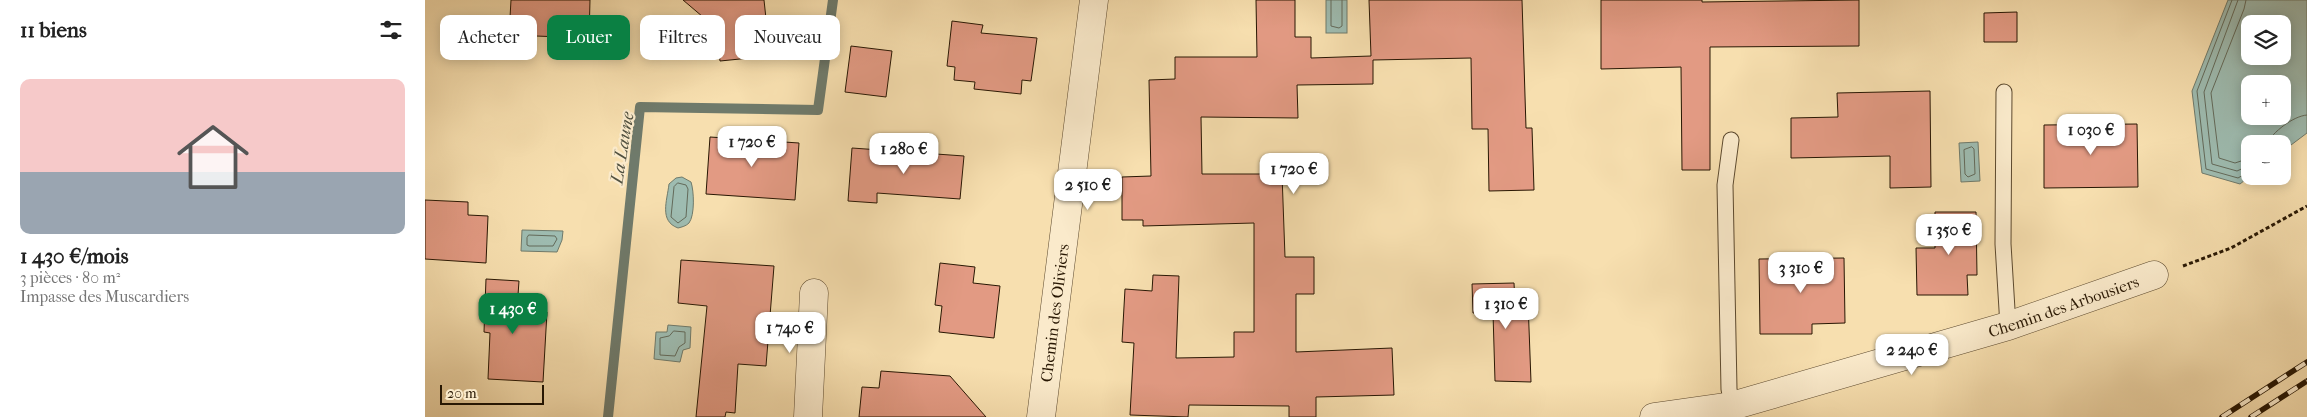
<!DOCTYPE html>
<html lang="fr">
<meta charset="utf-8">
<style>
:root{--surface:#fff;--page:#f6f6f6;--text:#222;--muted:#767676;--line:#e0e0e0;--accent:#0b8043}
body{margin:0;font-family:"IM FELL French Canon",serif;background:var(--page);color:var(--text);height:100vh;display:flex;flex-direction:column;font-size:19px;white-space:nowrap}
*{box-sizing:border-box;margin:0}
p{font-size:16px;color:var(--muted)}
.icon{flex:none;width:28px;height:28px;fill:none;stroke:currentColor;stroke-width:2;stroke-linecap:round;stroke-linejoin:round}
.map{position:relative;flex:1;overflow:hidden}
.sheet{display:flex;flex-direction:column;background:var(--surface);width:425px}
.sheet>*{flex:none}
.banner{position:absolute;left:15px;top:15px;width:475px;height:45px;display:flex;gap:10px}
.controls{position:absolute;left:1816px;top:15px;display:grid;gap:10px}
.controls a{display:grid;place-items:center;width:50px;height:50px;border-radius:10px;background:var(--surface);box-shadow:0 2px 12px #0003;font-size:25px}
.scale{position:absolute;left:15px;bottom:12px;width:104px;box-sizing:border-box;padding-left:5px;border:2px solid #281703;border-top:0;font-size:14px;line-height:18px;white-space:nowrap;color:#281703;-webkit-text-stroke:4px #faeacb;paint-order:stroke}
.price{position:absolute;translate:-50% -42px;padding:0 11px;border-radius:10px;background:#fff;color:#222;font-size:16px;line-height:32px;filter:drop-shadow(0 1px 2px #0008)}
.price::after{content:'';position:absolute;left:50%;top:30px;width:15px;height:11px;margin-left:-8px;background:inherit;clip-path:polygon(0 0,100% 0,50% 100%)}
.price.active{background:var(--accent);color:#fff}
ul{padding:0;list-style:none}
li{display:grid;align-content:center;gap:10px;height:265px;padding:0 20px}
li+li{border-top:1px solid var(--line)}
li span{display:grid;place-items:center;height:155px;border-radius:10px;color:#555}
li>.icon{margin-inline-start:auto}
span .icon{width:90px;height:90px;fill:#fffc;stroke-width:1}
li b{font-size:21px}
h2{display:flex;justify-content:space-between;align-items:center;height:60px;padding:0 20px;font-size:21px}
.chip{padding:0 18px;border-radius:10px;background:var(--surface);box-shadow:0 2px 12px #0003;font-size:18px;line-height:45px}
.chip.active{background:var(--accent);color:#fff}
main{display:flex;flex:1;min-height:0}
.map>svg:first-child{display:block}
</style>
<main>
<section class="sheet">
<h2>11 biens<svg class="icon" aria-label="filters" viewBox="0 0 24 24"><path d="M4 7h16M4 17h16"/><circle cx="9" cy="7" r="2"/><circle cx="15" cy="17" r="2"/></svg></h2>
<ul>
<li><span style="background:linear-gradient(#f6c9c9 60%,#9aa5b1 0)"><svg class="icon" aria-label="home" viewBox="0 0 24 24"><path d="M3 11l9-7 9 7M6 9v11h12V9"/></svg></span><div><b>1 430 €/mois</b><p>3 pièces · 80 m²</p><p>Impasse des Muscardiers</p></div></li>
</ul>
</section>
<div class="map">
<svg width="1882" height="417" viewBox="0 0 1882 417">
<rect width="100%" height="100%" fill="#f7dfaf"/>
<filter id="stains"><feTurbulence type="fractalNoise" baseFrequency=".004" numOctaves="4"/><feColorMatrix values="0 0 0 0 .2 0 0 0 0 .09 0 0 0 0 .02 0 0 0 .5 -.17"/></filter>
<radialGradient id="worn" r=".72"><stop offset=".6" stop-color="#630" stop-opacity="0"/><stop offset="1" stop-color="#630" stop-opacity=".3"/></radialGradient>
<g fill="#9ebcb1" stroke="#6f7a6b" fill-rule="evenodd">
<rect x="901" y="0" width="21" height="33"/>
<path d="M1803,0h79v133l-24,18v-7h-33v32l-10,8 -38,-11 -10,-82zM1825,24h33v32h-33zM1825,84h33v32h-33z"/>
<polygon points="1553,142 1555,181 1536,182 1534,143"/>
<path d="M257,177l9,5c3,9 4,33 -2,41 -3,3 -7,4 -11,5 -19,-7 -11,-27 -9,-44l7,-6z"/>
<polygon points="97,230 138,231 137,240 132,252 96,251"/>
<polygon points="243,325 266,327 265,348 258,350 255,362 229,359 231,332 242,332"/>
</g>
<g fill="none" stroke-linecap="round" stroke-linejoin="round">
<g stroke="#636a5a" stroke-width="1">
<polyline points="906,0 906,26 914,28 917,26 917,0"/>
<polyline points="1807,0 1772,91 1781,169 1813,178 1825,171"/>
<polyline points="1813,0 1779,92 1787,164 1812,171 1825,165"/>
<polyline points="1821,0 1819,9 1786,93 1794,158 1810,163 1825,158"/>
<path d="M1841,144c7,-12 27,-28 41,-29"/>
<polygon points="1547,147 1549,149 1550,174 1543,177 1540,174 1539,150"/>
<polygon points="253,183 261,185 263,189 261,217 253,223 246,217 249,187"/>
<polygon points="104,235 130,236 132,239 128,246 104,246 102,245 102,238"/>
<polygon points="249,331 260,332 260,343 254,347 250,356 235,355 235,338 244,336"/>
</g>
<polyline stroke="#6f7a6b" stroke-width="10" points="183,417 215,107 393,110 408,0"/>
</g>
<g fill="#e29a83" stroke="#281703">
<polygon points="86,0 165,0 164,38 84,35"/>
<polygon points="258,0 339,0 345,56 295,61 291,28"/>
<polygon points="831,0 870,0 870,37 886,37 886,58 946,56 944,0 1097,0 1101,128 1107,128 1109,190 1064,191 1063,129 1047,129 1046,58 948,60 948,84 872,85 873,118 776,117 777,174 857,174 860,257 889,257 889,294 871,294 871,352 967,348 969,395 891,397 891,417 864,417 864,406 764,405 763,417 705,415 709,343 697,342 700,289 727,291 728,275 754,276 751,358 809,357 809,332 829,332 829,223 718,226 718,220 697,220 697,177 726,176 724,80 750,79 750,57 832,57"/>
<polygon points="1176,0 1277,0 1277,2 1434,0 1434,46 1285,47 1285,170 1257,170 1256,67 1176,69"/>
<polygon points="1592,12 1592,42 1559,42 1559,13"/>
<polygon points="527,21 558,25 556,33 612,38 606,81 597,80 596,94 549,89 550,82 529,80 530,67 522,66"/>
<polygon points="426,46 467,51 461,97 420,92"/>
<polygon points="1505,91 1506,187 1465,188 1465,156 1366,158 1366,118 1413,117 1412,93"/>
<polygon points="1712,124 1713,187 1619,188 1619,125"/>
<polygon points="285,137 374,143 370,200 281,194"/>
<polygon points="427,148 539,156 535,199 452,193 452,203 423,201"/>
<polygon points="0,200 43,202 43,215 63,216 61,263 0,259"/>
<polygon points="1510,212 1551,212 1552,275 1542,275 1543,295 1492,295 1491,248 1510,248"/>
<polygon points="1419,258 1420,323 1387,324 1387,334 1335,334 1334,259"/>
<polygon points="256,260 349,266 341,366 313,364 310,413 301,412 300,417 271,417 282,306 253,303"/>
<polygon points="515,263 550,267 548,283 575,286 569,338 514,332 517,306 510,305"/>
<polygon points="61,279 94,281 92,309 122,312 118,382 63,379 65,333 59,332"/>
<polygon points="1089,283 1090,303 1103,301 1106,382 1070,381 1068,313 1048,313 1047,284"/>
<polygon points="456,371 525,376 561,417 434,417 437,387 454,388"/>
</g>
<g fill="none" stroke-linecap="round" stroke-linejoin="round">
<g stroke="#5c492e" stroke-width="17">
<g id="service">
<polyline points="1579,92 1578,244 1583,326"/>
<polyline points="1306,140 1300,185 1304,389 1307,406"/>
</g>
</g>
<g stroke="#5c492e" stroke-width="29">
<g id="minor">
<polyline points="383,417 389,293"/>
<path id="s1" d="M616,417l53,-417"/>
<path id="s2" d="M1229,417l78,-11 276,-80 146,-51"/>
</g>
</g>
<polyline stroke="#281703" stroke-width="3" stroke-dasharray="4 2.5" stroke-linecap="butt" points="1758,266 1806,248 1882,206"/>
<use href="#service" stroke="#faeacb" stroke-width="15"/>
<use href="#minor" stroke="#faeacb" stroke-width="28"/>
<g stroke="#281703" stroke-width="5.5">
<g id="rail">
<polyline points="1797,417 1882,362"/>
<polyline points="1826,417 1882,381"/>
</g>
</g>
<use href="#rail" stroke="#faeacb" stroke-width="4" stroke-dasharray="11" stroke-linecap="butt"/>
</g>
<g text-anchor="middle" stroke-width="4.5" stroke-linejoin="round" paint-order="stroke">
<g font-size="16" fill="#281703" stroke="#faeacb">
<text dy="6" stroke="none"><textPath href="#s2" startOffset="425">Chemin des Arbousiers</textPath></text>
<text dy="6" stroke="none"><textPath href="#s1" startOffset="105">Chemin des Oliviers</textPath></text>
</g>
<g font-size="18" font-style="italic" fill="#515140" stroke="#faeacb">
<text transform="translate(197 148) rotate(-81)" y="6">La Laune</text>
</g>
</g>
<rect width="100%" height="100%" filter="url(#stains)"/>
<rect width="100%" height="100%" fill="url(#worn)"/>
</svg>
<div class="controls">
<a><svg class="icon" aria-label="layers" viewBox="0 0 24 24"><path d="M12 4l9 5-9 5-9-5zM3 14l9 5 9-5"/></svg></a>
<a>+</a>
<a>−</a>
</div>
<div class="scale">20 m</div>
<b class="price" style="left:1666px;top:156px">1 030 €</b>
<b class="price" style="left:327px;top:168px">1 720 €</b>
<b class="price" style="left:479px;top:175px">1 280 €</b>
<b class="price" style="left:869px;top:195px">1 720 €</b>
<b class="price" style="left:663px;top:211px">2 510 €</b>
<b class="price" style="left:1524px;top:256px">1 350 €</b>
<b class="price" style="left:1376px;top:294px">3 310 €</b>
<b class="price" style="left:1081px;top:330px">1 310 €</b>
<b class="price active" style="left:88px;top:335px">1 430 €</b>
<b class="price" style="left:365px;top:354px">1 740 €</b>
<b class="price" style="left:1487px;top:376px">2 240 €</b>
<div class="banner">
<a class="chip">Acheter</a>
<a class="chip active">Louer</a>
<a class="chip">Filtres</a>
<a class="chip">Nouveau</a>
</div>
</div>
</main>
